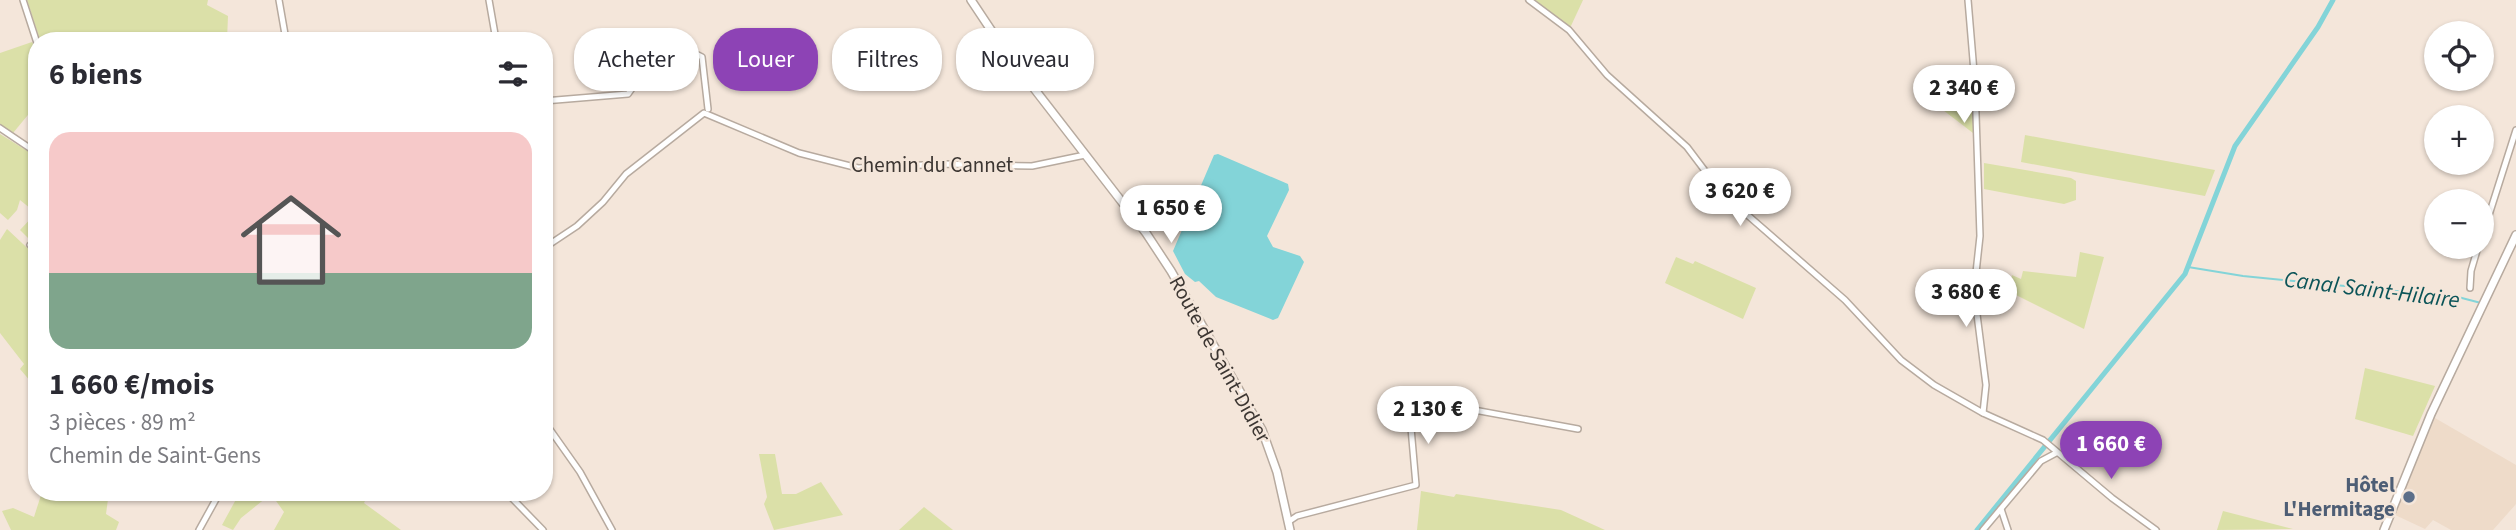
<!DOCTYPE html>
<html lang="fr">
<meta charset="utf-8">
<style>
:root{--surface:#fff;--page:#f7f7f7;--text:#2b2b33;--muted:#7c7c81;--accent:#8d43b5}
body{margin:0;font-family:"Source Sans 3",sans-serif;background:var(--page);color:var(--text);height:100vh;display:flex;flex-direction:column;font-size:26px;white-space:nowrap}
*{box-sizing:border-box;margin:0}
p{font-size:23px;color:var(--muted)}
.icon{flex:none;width:38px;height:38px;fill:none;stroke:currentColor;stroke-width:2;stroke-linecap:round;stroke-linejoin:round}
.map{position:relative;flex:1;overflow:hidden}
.details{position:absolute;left:28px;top:32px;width:525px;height:469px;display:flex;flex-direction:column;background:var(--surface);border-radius:28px;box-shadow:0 2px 5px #0004}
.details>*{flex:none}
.guide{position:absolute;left:574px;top:28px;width:665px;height:63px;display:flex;gap:14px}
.controls{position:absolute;left:2424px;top:21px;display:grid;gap:14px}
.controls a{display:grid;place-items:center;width:70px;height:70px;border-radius:50%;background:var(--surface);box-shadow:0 2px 5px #0004;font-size:35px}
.price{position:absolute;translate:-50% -60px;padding:0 16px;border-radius:24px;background:#fff;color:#222;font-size:23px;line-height:46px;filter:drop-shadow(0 2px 4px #0008)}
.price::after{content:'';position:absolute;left:50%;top:42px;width:21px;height:16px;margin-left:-10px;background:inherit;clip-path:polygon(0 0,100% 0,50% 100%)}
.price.selected{background:var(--accent);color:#fff}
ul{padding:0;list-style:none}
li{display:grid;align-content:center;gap:14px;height:371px;padding:0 21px}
li span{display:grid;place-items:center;height:217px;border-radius:21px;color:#555}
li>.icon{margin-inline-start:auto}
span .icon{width:126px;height:126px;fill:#fffc;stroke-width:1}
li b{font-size:30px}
h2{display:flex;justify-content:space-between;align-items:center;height:84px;padding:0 21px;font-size:30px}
.chip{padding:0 24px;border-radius:28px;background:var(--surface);box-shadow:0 2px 5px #0004;font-size:24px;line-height:63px}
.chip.selected{background:var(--accent);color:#fff}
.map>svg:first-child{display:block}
</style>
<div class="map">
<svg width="2516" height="530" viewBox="0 0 2516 530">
<rect width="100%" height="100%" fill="#f4e6da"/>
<polygon fill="#eedbc9" points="2435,418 2516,465 2516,504 2493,530 2451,530 2433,520 2425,529 2393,514"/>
<g fill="#dbe0a8">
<polygon points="27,0 208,0 207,5 228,16 227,40 40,40"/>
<polygon points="1532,0 1583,0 1570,28"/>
<polygon points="32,42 37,49 37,104 13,133 0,125 0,53"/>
<polygon points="1960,82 1972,88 1973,93 1973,133 1943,110"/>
<polygon points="0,134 37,157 37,247 20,230 36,213 20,200 17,210 8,220 0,213"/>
<polygon points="2025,135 2215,170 2205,196 2021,162"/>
<polygon points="1984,163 2071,178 2076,181 2076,200 2064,204 1984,189"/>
<polygon points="7,229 37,257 37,389 20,369 24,364 0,333 0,240"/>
<polygon points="2080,252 2104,257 2084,329 2004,289 2011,282 2012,275 2021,279 2023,271 2076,277"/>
<polygon points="1676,257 1693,264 1695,261 1756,288 1743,319 1665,283"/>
<polygon points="2365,368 2435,386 2413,436 2355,419"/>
<polygon points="759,454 775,454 782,494 796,494 821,482 843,515 774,530 764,504 767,497"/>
<polygon points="1421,491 1454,497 1456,494 1561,510 1605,530 1417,530"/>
<polygon points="42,492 109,492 106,514 119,522 116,530 11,530 2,511 13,508 34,517"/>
<polygon points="240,492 369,492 364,503 401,530 274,530 284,512 271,494 241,518 233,530 222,525"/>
<polygon points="924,507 953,530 899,530"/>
<polygon points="2223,511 2293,529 2217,530"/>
</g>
<polygon fill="#83d4d8" points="1218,154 1288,184 1289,190 1267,236 1273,247 1300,256 1304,262 1278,318 1273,320 1216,297 1199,281 1195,282 1185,274 1173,251 1214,155"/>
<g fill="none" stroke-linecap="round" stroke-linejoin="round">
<g stroke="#83d4d8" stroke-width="2">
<polyline points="2188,267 2243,276 2458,297 2481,303"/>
<polyline points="544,415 550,425"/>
<polyline points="544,428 544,431"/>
</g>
<polyline stroke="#83d4d8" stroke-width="5" points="1977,530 2185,274 2235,146 2318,27 2333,0"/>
<g stroke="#b7aa9f" stroke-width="8">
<g id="street">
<polyline points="23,0 37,43"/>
<polyline points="279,0 286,40"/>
<polyline points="489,0 496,40"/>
<polyline points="1529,0 1569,30 1607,75 1687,147 1721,192 1845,300 1901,360 1934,385 1983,413 2043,440 2112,498 2156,530"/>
<polyline points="1968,0 1975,84 1980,236 1974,291 1986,385 1983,413"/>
<polyline points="544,101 628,94 643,73 664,73 694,53 702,57 708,109"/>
<polyline points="0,128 37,153"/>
<polyline points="2482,237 2516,130"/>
<polyline points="30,245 37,251"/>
<polyline points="544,248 577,226 603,202 626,174 704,113 799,153 858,168 945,164 1032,166 1085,155"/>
<polyline points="2470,288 2471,271 2478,247"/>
<polyline points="544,421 580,472 612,530"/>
<polyline points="506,492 543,530"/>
<polyline points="2001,509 2008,530"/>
<polyline points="1288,522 1297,516 1416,485 1409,405 1414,399 1578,429"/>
<polyline points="199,530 220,492"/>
<polyline points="1983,530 2041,461 2056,453"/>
</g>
</g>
<g stroke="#b7aa9f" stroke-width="10">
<g id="secondary">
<polyline points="971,0 1005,51 1146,233 1171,271 1262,430 1277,472 1290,530"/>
<polyline points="2384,530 2431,414 2516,235"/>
</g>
</g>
<use href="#street" stroke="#fff" stroke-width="5"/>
<use href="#secondary" stroke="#fff" stroke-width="7"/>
</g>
<circle fill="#5c6f8a" stroke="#f4e6da" stroke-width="2.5" cx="2409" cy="497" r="7"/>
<g text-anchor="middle" stroke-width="5" stroke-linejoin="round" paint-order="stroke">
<g font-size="21" fill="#3c3632" stroke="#f4e6da">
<text x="932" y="172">Chemin du Cannet</text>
<text transform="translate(1220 359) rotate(61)" y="7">Route de Saint-Didier</text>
</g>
<g font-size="21" font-weight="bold" fill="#4e5e75" stroke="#f4e6da" text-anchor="end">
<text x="2395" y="492">Hôtel<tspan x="2395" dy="24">L'Hermitage</tspan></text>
</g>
<g font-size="23" font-style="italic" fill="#0b5458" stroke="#f4e6da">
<text transform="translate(2372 289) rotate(7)" y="8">Canal Saint-Hilaire</text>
</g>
</g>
</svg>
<div class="controls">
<a><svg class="icon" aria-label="locate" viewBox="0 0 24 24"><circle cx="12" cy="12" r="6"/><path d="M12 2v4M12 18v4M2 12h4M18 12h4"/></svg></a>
<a>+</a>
<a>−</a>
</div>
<b class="price" style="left:1964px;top:125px">2 340 €</b>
<b class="price" style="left:1740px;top:228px">3 620 €</b>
<b class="price" style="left:1171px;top:245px">1 650 €</b>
<b class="price" style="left:1966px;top:329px">3 680 €</b>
<b class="price" style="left:1428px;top:446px">2 130 €</b>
<b class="price selected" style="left:2111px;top:481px">1 660 €</b>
<div class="guide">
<a class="chip">Acheter</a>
<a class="chip selected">Louer</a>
<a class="chip">Filtres</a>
<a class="chip">Nouveau</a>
</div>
<section class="details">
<h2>6 biens<svg class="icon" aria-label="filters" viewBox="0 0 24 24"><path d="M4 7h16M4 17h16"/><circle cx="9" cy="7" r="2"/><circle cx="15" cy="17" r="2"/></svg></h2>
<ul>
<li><span style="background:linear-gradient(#f6c9c9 65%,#7fa58c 0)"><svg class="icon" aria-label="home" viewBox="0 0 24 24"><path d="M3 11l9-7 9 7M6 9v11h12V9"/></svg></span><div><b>1 660 €/mois</b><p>3 pièces · 89 m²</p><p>Chemin de Saint-Gens</p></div></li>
</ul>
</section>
</div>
